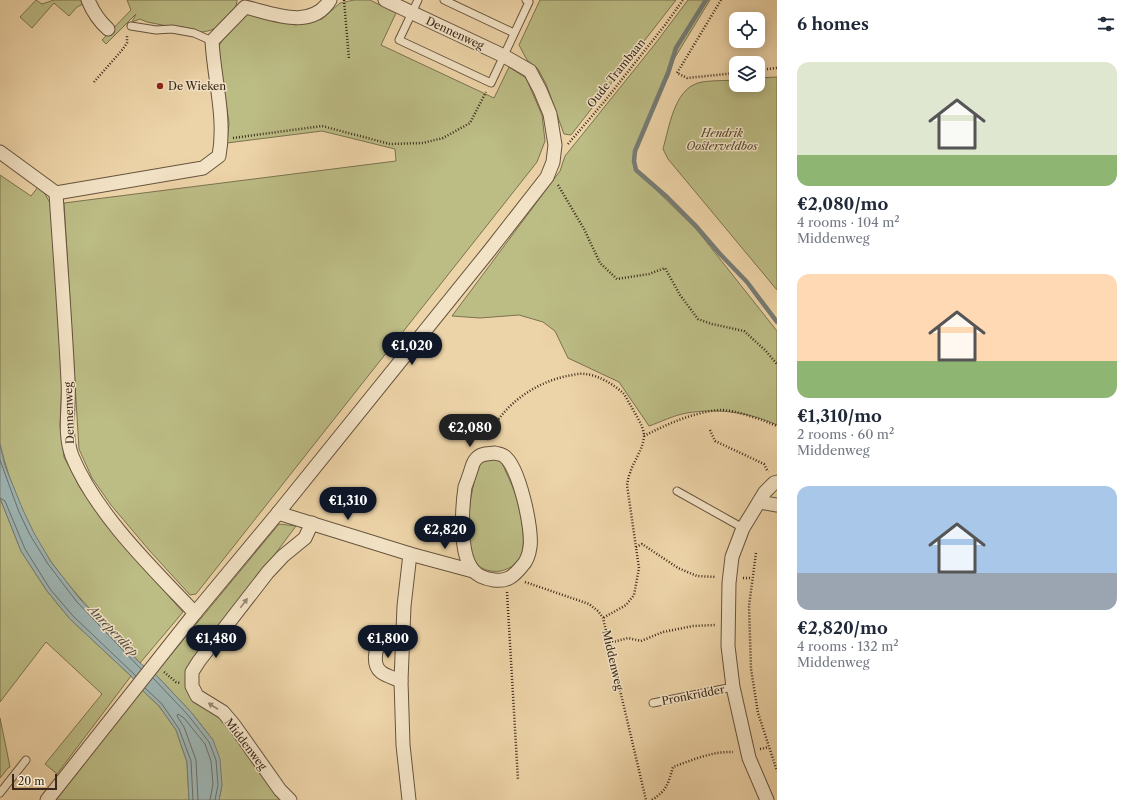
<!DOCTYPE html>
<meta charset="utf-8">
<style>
:root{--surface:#fff;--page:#f6f6f7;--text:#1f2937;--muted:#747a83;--accent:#111827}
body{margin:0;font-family:"Libre Caslon Text",serif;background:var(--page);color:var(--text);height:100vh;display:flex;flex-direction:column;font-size:15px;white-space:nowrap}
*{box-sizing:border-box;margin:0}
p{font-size:13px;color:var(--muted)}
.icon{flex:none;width:22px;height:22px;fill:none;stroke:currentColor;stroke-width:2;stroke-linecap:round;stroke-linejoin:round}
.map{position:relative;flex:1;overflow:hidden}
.drawer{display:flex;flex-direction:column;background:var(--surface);width:360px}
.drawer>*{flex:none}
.buttons{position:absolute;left:729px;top:12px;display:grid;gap:8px}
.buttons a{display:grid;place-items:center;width:36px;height:36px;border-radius:8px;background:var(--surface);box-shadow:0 2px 10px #0003;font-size:20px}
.scale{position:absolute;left:12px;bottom:10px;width:45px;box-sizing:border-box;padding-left:4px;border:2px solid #3a291a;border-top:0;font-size:11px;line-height:14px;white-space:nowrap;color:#3a291a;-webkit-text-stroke:3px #f3e3c6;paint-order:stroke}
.price{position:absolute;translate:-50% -34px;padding:0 9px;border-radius:14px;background:var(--accent);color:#fff;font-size:13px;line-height:26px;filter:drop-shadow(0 1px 2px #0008)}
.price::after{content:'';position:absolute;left:50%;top:24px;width:12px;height:9px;margin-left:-6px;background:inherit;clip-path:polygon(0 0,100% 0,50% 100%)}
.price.selected{background:#222;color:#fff}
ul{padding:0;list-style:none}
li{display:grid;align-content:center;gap:8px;height:212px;padding:0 20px}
li span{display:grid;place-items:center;height:124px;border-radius:12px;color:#555}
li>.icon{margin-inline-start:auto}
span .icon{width:72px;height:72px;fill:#fffc;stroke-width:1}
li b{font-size:17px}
h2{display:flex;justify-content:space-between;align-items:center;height:48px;padding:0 20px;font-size:17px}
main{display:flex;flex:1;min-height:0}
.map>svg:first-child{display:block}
</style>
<main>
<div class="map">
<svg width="777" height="800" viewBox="0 0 777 800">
<rect width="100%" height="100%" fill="#edd4a8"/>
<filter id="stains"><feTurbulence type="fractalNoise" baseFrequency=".005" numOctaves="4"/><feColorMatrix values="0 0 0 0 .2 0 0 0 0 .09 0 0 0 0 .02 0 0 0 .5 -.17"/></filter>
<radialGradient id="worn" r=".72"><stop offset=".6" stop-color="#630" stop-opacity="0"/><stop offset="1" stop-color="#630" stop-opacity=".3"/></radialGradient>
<g fill="#bcbc85" stroke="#7b7250">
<polygon points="36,0 42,4 54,0 82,0 83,4 77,7 69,16 54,3 32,28 20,17"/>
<path d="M127,0h110v2c-4,17 -22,31 -39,30l-51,-10 -7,-3 -8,3 4,-8 -30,30 -4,-4 29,-30z"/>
<polygon points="354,0 370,0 396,13 381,45 494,98 509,67 526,78 542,115 545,141 537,162 196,594 190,595 149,550 111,505 92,478 79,449 64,203 396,161 395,149 322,131 227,143 229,123 218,47 228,32 249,9 295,25 322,19 340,3"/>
<polygon points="540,0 676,0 571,135 564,134 546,84 538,69 527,60 519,45"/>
<path d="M688,0h22l-36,59 -6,19 -4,4 -31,76 1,10 63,62 80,101v94c-28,-13 -60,-17 -90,-12 -13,2 -26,9 -38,13l-30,-44 -51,-24 -13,-27 -12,-9 -24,-7 -39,3 -28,-2 108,-145 5,-15 90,-112z"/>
<path d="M777,77v213l-109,-131 -5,-10c6,-21 11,-59 35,-66 10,-3 27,-2 38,-3v5h22v-7z"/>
<path d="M0,175l31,21 7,-9 7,7 8,14 9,171 -2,47 4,31 16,31 38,52 65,72 -43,51c-30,-33 -62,-64 -88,-100 -25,-35 -42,-78 -52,-119z"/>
<path d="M497,459l5,4c5,12 12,25 15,37 4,15 11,46 2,60 -3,5 -9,8 -15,10 -7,3 -19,1 -25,-4 -20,-17 -8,-86 3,-106z"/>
<polygon points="0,498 21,551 47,591 70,619 131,676 57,774 45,764 102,694 46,642 0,702"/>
<polygon points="279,524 296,526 187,672 223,719 281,800 219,800 222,785 213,740 191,712 155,674"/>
<polygon points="142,690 159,706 176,730 187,762 189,800 56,800"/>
<polygon points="0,718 10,767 8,768 0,778"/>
</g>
<polygon fill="#9eb5b4" stroke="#767d76" points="0,444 5,466 23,510 34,533 51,562 80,599 140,663 155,674 191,712 213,740 220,759 222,785 219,800 189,800 187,762 176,730 159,706 142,690 131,676 70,619 47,591 21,551 0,498"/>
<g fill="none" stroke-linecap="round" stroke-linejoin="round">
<g stroke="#6c6f67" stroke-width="1">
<polyline points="0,460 19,512 30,535 48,564 77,602 141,669"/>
<polyline points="0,498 5,501 25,549 50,589 73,616 136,676"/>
<polyline points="153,678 188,715 209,742 216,760 218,785 215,800"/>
<polyline points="145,688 162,704 179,729 191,761 193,800"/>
<polyline points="198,800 196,760 184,727 177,716 178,714 184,718 205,744 211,761 213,784 210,800"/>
</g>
<polyline stroke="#767d76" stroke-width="4.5" points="706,0 676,48 668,73 635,151 634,161 636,170 667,197 695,225 720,254 747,282 777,322"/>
<g stroke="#67543e" stroke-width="9">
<g id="lane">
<polyline points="418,0 399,40 491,83 529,2 526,0"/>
<polyline points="444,0 514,33"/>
<polyline points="131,26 156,30 172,29 194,33 212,41"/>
<polyline points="677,491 743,528"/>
<polyline points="653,703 733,687"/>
<polyline points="0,793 26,760"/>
</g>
</g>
<g stroke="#67543e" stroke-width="15">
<g id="street">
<path d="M88,0c5,12 10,20 20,29"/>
<path d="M0,152l56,41 147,-25 16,-12c7,-38 -5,-77 -7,-115l33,-34c27,6 66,24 85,-7"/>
<path d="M56,193c4,63 9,125 12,188 2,25 -5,51 4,75 24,58 80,112 123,157"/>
<path d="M495,453c3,1 7,1 9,3 15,10 29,74 26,91 -1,8 -3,14 -8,19 -8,10 -15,16 -28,14 -7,-1 -16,-3 -21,-10 -14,-16 -11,-62 -8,-83 2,-5 4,-11 6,-17 1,-3 2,-8 5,-11 5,-6 11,-5 19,-6z"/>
<polyline points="759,502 777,505"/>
<polyline points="278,513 410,554 473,571"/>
<path d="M401,681c-7,-3 -15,-5 -20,-9 -8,-6 -7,-23 0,-29 5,-5 14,-5 21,-6"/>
<polyline points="47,800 195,613 278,513 490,250 547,177 553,162 555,145 550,114 540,90 530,71 504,56 385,0"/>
<polyline points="290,800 280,790 234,725 223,712 197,696 192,686 192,672 199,661 268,572 283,556 305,538 312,523"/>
<polyline points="409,800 403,745 401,681 404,606 410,554"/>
<polyline points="767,800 749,758 733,687 728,646 729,583 732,557 743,528 765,492 774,483 777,482"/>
</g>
</g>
<g stroke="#3a291a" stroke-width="2.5" stroke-dasharray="1 2" stroke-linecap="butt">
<polyline points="344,0 349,59"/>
<polyline points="721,0 677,73 687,78 736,73"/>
<polyline points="758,70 777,68"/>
<polyline points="94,82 123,49 127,43 127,36"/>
<polyline points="233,138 322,126 390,144 423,143 443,138 470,123 486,92"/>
<polyline points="568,144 604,102 665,25 683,0"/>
<polyline points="558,185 584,229 600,263 617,279 649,274 665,268 680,295 698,319 712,324 744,331 765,350 777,364"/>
<polyline points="710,430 715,441 764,464 768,472"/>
<path d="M644,436c23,-12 50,-24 76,-26 13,-1 45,11 57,16"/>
<path d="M487,440c13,-33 46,-57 80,-64 6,-1 13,-3 18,-2 13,1 28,10 38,19 3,3 5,9 8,13 4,8 13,20 13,30 -1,14 -10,24 -14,37 -2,4 -2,8 -3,12l12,83 -5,27 -8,10 -23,13"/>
<polyline points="636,547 642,544 678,568 697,576 716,577"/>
<polyline points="756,553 749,606 751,669 758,713 777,771"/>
<polyline points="743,578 752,578"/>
<polyline points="525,582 589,604 598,611 603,618 646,800"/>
<polyline points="507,592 518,780"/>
<polyline points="609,643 628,638 641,641 663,632 693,626 715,625"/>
<polyline points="164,672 176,682 180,683"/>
<polyline points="760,749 769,747"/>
<path d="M652,800c15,-10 16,-16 21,-33 19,-7 40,-16 60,-15"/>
</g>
<use href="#lane" stroke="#f3e3c6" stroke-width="7"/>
<use href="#street" stroke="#f3e3c6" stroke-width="13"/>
</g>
<defs><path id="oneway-solid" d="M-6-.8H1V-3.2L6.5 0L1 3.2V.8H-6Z"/></defs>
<g fill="#968670">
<use href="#oneway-solid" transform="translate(244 603) rotate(-53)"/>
<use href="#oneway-solid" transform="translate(213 706) rotate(-147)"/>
</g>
<circle fill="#8f2418" stroke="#f3e3c6" stroke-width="1.5" cx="160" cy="86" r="4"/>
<g text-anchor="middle" stroke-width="3" stroke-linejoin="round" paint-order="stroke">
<g font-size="11" fill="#3a291a" stroke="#f3e3c6">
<text transform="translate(455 33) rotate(25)" y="4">Dennenweg</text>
<text transform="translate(616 73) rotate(-51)" y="4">Oude Trambaan</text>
<text transform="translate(69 413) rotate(-92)" y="4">Dennenweg</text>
<text transform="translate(613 660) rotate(77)" y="4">Middenweg</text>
<text transform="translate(693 695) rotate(-11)" y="4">Pronkridder</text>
<text transform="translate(246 744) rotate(53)" y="4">Middenweg</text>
</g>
<g font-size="11" fill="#3a291a" stroke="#f3e3c6" text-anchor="start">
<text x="168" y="90">De Wieken</text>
</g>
<g font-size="11" font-style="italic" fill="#54462f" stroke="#f3e3c6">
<text x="722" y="137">Hendrik<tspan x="722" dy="13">Oosterveldbos</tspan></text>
</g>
<g font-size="12" font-style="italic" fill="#534c40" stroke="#f3e3c6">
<text transform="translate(113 631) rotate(46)" y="4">Anreperdiep</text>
</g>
</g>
<rect width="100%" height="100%" filter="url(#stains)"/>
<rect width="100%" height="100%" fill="url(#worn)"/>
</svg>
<div class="buttons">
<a><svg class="icon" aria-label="locate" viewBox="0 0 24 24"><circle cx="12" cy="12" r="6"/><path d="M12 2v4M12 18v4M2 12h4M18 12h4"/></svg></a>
<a><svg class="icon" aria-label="layers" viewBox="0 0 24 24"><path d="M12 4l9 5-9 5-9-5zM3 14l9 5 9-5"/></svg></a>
</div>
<div class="scale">20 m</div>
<b class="price" style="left:412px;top:366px">€1,020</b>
<b class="price selected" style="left:470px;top:448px">€2,080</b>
<b class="price" style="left:348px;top:521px">€1,310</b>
<b class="price" style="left:445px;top:550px">€2,820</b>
<b class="price" style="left:216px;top:659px">€1,480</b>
<b class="price" style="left:388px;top:659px">€1,800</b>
</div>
<section class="drawer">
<h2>6 homes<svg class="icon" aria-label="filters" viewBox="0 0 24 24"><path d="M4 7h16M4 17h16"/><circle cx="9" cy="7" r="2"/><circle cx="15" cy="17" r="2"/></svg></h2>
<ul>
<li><span style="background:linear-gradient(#dfe7d0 75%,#8fb573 0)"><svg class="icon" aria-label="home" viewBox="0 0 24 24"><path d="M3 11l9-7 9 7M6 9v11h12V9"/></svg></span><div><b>€2,080/mo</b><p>4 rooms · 104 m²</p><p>Middenweg</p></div></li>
<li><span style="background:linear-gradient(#ffd9b3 70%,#8fb573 0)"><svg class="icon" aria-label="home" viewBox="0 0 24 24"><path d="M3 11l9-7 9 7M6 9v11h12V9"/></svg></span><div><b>€1,310/mo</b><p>2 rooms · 60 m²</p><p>Middenweg</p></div></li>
<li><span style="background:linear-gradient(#a9c7e8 70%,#9aa5b1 0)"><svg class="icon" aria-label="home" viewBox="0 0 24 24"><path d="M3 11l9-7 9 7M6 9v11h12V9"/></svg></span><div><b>€2,820/mo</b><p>4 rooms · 132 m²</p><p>Middenweg</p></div></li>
</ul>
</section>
</main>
